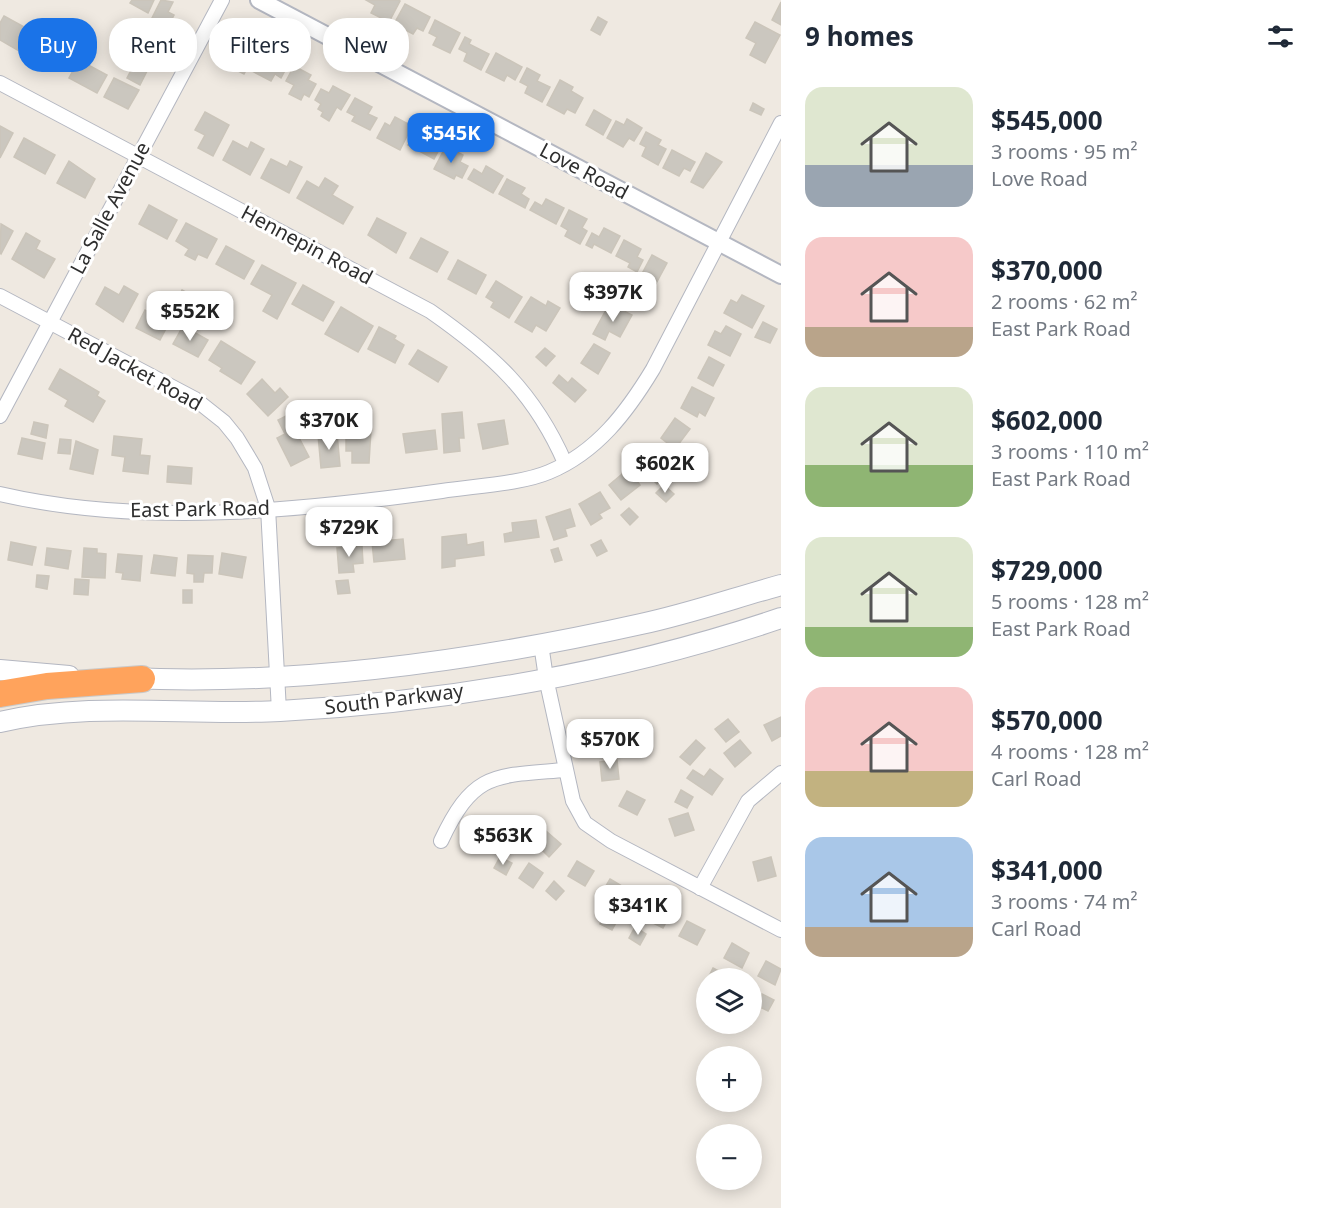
<!DOCTYPE html>
<meta charset="utf-8">
<style>
:root{--surface:#fff;--page:#f2f2f3;--text:#1f2937;--muted:#747a83;--accent:#1a73e8}
body{margin:0;font-family:"Noto Sans",sans-serif;background:var(--page);color:var(--text);height:100vh;display:flex;flex-direction:column;font-size:22px;white-space:nowrap}
*{box-sizing:border-box;margin:0}
p{font-size:20px;color:var(--muted)}
.icon{flex:none;width:33px;height:33px;fill:none;stroke:currentColor;stroke-width:2;stroke-linecap:round;stroke-linejoin:round}
.map{position:relative;flex:1;overflow:hidden}
.sheet{display:flex;flex-direction:column;background:var(--surface);width:540px}
.sheet>*{flex:none}
.hud{position:absolute;left:18px;top:18px;width:570px;height:54px;display:flex;gap:12px}
.buttons{position:absolute;left:696px;top:968px;display:grid;gap:12px}
.buttons a{display:grid;place-items:center;width:66px;height:66px;border-radius:50%;background:var(--surface);box-shadow:0 3px 15px #0003;font-size:30px}
.price{position:absolute;translate:-50% -51px;padding:0 14px;border-radius:12px;background:#fff;color:#222;font-size:20px;line-height:39px;filter:drop-shadow(0 2px 3px #0008)}
.price::after{content:'';position:absolute;left:50%;top:36px;width:18px;height:14px;margin-left:-9px;background:inherit;clip-path:polygon(0 0,100% 0,50% 100%)}
.price.active{background:var(--accent);color:#fff}
ul{padding:0;list-style:none}
li{display:flex;align-items:center;gap:18px;height:150px;padding:0 24px}
li span{display:grid;place-items:center;flex:none;width:168px;height:120px;border-radius:18px;color:#555}
li>.icon{margin-inline-start:auto}
span .icon{width:72px;height:72px;fill:#fffc;stroke-width:1}
li b{font-size:26px}
h2{display:flex;justify-content:space-between;align-items:center;height:72px;padding:0 24px;font-size:26px}
.chip{padding:0 21px;border-radius:24px;background:var(--surface);box-shadow:0 3px 15px #0003;font-size:21px;line-height:54px}
.chip.active{background:var(--accent);color:#fff}
main{display:flex;flex:1;min-height:0}
.map>svg:first-child{display:block}
</style>
<main>
<div class="map">
<svg width="781" height="1208" viewBox="0 0 781 1208">
<rect width="100%" height="100%" fill="#efe9e1"/>
<g fill="#cbc7bf" stroke="#cbc5ba" stroke-width="1.5">
<polygon points="132,0 154,0 148,13 130,3"/>
<polygon points="161,0 173,2 168,12 174,15 165,33 149,24"/>
<polygon points="366,0 398,0 400,1 389,22 371,13 375,5"/>
<polygon points="781,2 781,25 772,20"/>
<polygon points="405,4 430,17 423,31 417,28 413,34 394,24"/>
<polygon points="4,16 37,34 26,55 0,40 0,23"/>
<polygon points="598,17 607,22 600,35 591,30"/>
<polygon points="435,20 460,33 450,53 433,45 437,37 429,33"/>
<polygon points="755,22 780,35 765,63 750,55 756,43 746,38"/>
<polygon points="247,37 260,44 244,74 228,66"/>
<polygon points="465,37 471,40 469,44 489,54 481,70 464,61 467,53 459,49"/>
<polygon points="45,39 69,51 59,71 35,59"/>
<polygon points="264,49 289,63 281,78 275,74 271,81 252,71"/>
<polygon points="496,53 522,67 515,80 507,75 504,81 486,72"/>
<polygon points="79,60 107,75 97,93 69,78"/>
<polygon points="135,63 148,69 140,85 127,78"/>
<polygon points="294,66 311,75 308,80 316,84 309,97 304,94 301,100 289,94 294,85 286,81"/>
<polygon points="527,68 540,75 537,81 550,87 542,102 525,93 528,86 520,82"/>
<polygon points="114,78 139,90 128,109 104,97"/>
<polygon points="560,80 573,87 571,91 583,98 575,113 567,109 564,114 547,105"/>
<polygon points="333,86 350,95 341,110 337,107 329,121 321,116 323,112 318,109 321,104 315,100 321,89 329,93"/>
<polygon points="355,98 372,107 368,114 377,118 370,130 352,121 355,116 347,112"/>
<polygon points="753,103 764,109 761,115 750,110"/>
<polygon points="594,110 611,120 603,135 586,125"/>
<polygon points="205,112 229,125 213,156 198,148 205,135 195,130"/>
<polygon points="395,117 412,126 400,150 377,138 385,123 390,126"/>
<polygon points="627,119 642,128 634,141 629,138 623,147 607,138 616,121 624,125"/>
<polygon points="0,126 13,133 0,158"/>
<polygon points="646,132 661,140 658,145 666,149 658,165 642,156 646,147 640,144"/>
<polygon points="424,135 442,144 434,159 408,145 413,137 421,141"/>
<polygon points="24,138 55,155 45,174 14,157"/>
<polygon points="233,141 248,149 251,142 264,149 250,175 223,160"/>
<polygon points="446,146 463,155 460,162 468,166 462,178 456,175 454,179 434,169"/>
<polygon points="672,150 695,162 690,171 684,168 679,176 663,168"/>
<polygon points="706,153 722,162 703,188 691,182"/>
<polygon points="271,159 287,167 290,161 302,167 289,193 261,178"/>
<polygon points="69,161 95,179 85,198 57,183"/>
<polygon points="486,166 503,176 493,193 468,179 474,169 482,174"/>
<polygon points="325,178 338,186 332,195 353,207 343,224 297,198 307,181 319,188"/>
<polygon points="507,179 525,188 521,194 529,199 525,208 499,194"/>
<polygon points="546,199 564,208 556,224 530,210 535,202 542,206"/>
<polygon points="149,205 177,220 167,239 139,224"/>
<polygon points="569,210 587,219 582,228 587,231 580,244 565,236 568,230 561,226"/>
<polygon points="377,218 406,233 396,253 368,235"/>
<polygon points="186,223 217,239 207,258 198,254 195,260 185,255 189,249 176,241"/>
<polygon points="1,224 13,231 1,254 0,253"/>
<polygon points="604,228 620,236 611,253 594,244 592,248 586,245 592,233 599,237"/>
<polygon points="26,233 40,241 36,249 55,259 44,278 12,259"/>
<polygon points="421,238 448,252 437,272 410,258"/>
<polygon points="624,240 641,249 637,257 643,260 637,272 628,267 630,263 616,256"/>
<polygon points="226,246 254,261 244,279 216,264"/>
<polygon points="652,255 667,263 652,291 637,283"/>
<polygon points="458,260 486,275 476,294 448,279"/>
<polygon points="262,265 296,283 277,319 263,311 272,295 251,284"/>
<polygon points="496,281 522,297 509,318 491,307 494,302 486,297"/>
<polygon points="303,285 334,302 323,321 292,304"/>
<polygon points="124,286 138,294 123,322 96,304 105,287 119,295"/>
<polygon points="182,290 191,295 180,316 171,312"/>
<polygon points="742,295 764,306 752,328 724,313 731,300 737,303"/>
<polygon points="531,297 546,306 548,301 560,308 546,331 536,325 532,332 515,322"/>
<polygon points="163,305 171,310 167,317 171,319 160,340 136,328 145,310 157,317"/>
<polygon points="341,307 373,326 358,352 325,334"/>
<polygon points="616,307 632,315 620,337 609,331 605,340 593,334 606,310 612,313"/>
<polygon points="763,322 777,329 770,343 755,337"/>
<polygon points="183,326 208,340 198,357 173,344"/>
<polygon points="726,326 741,334 730,356 708,345 715,331 721,334"/>
<polygon points="379,327 396,336 394,339 404,345 395,363 368,349"/>
<polygon points="221,341 255,362 241,384 220,371 222,368 209,360"/>
<polygon points="594,344 610,353 598,374 581,363"/>
<polygon points="545,348 555,356 546,366 536,357"/>
<polygon points="418,350 447,367 438,382 409,364"/>
<polygon points="709,357 724,365 713,386 698,378"/>
<polygon points="60,369 99,392 97,396 105,401 93,422 65,406 68,400 49,389"/>
<polygon points="559,375 568,383 572,378 586,390 575,402 553,383"/>
<polygon points="262,379 275,393 280,388 288,397 268,416 247,394"/>
<polygon points="692,387 714,398 705,416 699,412 697,417 681,408"/>
<polygon points="350,406 353,420 342,422 340,409"/>
<rect x="310" y="411" width="11" height="15"/>
<polygon points="462,412 464,438 459,438 460,451 444,453 442,414"/>
<polygon points="292,413 299,425 294,428 309,457 291,466 277,438 285,434 278,420"/>
<polygon points="675,418 690,429 675,449 661,438"/>
<polygon points="504,420 508,444 483,449 478,424"/>
<polygon points="34,422 48,425 46,438 31,434"/>
<polygon points="346,430 371,430 369,463 352,463 352,451 346,451"/>
<polygon points="435,430 437,449 406,453 403,434"/>
<polygon points="337,433 340,466 321,468 318,435"/>
<polygon points="114,436 142,439 140,455 150,456 148,474 123,471 125,457 112,455"/>
<polygon points="22,438 45,443 42,459 18,454"/>
<polygon points="60,439 71,440 70,454 58,453"/>
<polygon points="76,441 98,450 93,474 70,469"/>
<polygon points="654,446 667,459 658,468 666,475 657,484 634,461 644,450 647,453"/>
<polygon points="168,466 192,468 191,484 167,482"/>
<polygon points="628,469 640,485 621,500 609,485"/>
<polygon points="664,485 674,494 666,502 656,493"/>
<polygon points="600,492 610,508 599,514 602,518 591,525 579,504"/>
<polygon points="629,508 638,517 630,525 621,515"/>
<polygon points="570,509 575,526 565,529 567,536 554,540 546,517"/>
<polygon points="536,520 539,537 505,542 504,534 513,532 512,523"/>
<polygon points="466,534 467,545 483,542 484,555 455,559 455,566 442,568 442,537"/>
<polygon points="403,539 405,559 374,562 372,542"/>
<polygon points="601,540 607,551 597,556 591,545"/>
<polygon points="11,542 36,547 32,565 8,560"/>
<polygon points="362,546 363,563 353,564 354,572 339,573 337,548"/>
<polygon points="47,548 71,551 68,569 45,565"/>
<polygon points="84,548 97,549 97,553 106,554 105,578 82,577"/>
<polygon points="558,548 562,560 555,562 551,550"/>
<polygon points="222,553 246,557 242,578 219,574"/>
<polygon points="118,554 142,556 140,581 122,579 123,573 116,572"/>
<polygon points="154,555 177,558 175,576 151,573"/>
<polygon points="188,555 213,556 212,573 204,573 203,582 194,582 194,574 187,573"/>
<polygon points="37,575 49,576 47,589 36,587"/>
<polygon points="75,579 89,580 88,595 74,594"/>
<polygon points="348,580 350,593 338,594 336,581"/>
<rect x="183" y="590" width="9" height="13"/>
<polygon points="781,717 781,736 772,741 764,725"/>
<polygon points="728,719 739,732 726,742 715,729"/>
<polygon points="631,733 634,752 621,755 617,736"/>
<polygon points="696,740 705,748 690,765 680,757"/>
<polygon points="740,740 751,753 735,767 724,753"/>
<polygon points="617,760 619,779 602,781 600,762"/>
<polygon points="710,769 723,779 712,795 687,778 693,770 704,777"/>
<polygon points="681,790 693,797 687,808 675,802"/>
<polygon points="627,791 645,800 637,815 619,806"/>
<polygon points="688,813 694,830 675,836 669,819"/>
<polygon points="495,818 510,826 500,843 485,835"/>
<polygon points="546,831 561,844 549,857 535,843"/>
<polygon points="500,857 512,863 506,875 494,868"/>
<polygon points="771,857 776,876 758,881 753,862"/>
<polygon points="577,861 594,871 585,886 568,876"/>
<polygon points="529,863 543,873 533,888 519,878"/>
<polygon points="610,879 627,889 618,906 600,896"/>
<polygon points="554,881 564,891 556,900 546,891"/>
<polygon points="653,904 671,913 663,928 645,919"/>
<polygon points="606,912 618,919 612,930 600,924"/>
<polygon points="687,921 705,930 697,945 679,936"/>
<polygon points="635,927 646,934 640,945 629,938"/>
<polygon points="732,943 749,953 742,968 724,958"/>
<polygon points="766,961 781,969 775,985 758,976"/>
<polygon points="713,968 724,974 722,978 708,978"/>
<polygon points="762,994 774,1000 768,1011 756,1005"/>
</g>
<g fill="none" stroke-linecap="round" stroke-linejoin="round">
<g stroke="#b4b7c1" stroke-width="16">
<g id="minor">
<path d="M0,83l430,228c63,44 104,81 135,152"/>
<polyline points="0,296 195,399 224,422 237,438 255,468 268,508 279,711"/>
<polyline points="0,416 222,0"/>
<path d="M0,494c143,33 298,17 442,-3 31,-5 79,-7 107,-19 48,-20 78,-60 104,-103l128,-246"/>
<polyline points="541,644 546,678 573,801 585,823 611,841 781,930"/>
<path d="M441,841c33,-70 53,-65 124,-71"/>
<polyline points="700,888 748,801 781,773"/>
</g>
</g>
<g stroke="#b4b7c1" stroke-width="20">
<polyline id="tertiary" points="259,0 781,275"/>
</g>
<g stroke="#b4b7c1" stroke-width="22">
<g id="secondary">
<polyline points="0,670 69,676"/>
<path d="M128,678c171,8 347,-17 513,-54 47,-10 93,-26 140,-39"/>
<path d="M0,722c91,-21 187,-6 280,-11 167,-9 342,-39 501,-93"/>
</g>
</g>
<g stroke="#c9c9c9" stroke-width="28">
<polyline id="motorway" points="0,694 47,686 142,679"/>
</g>
<use href="#minor" stroke="#fff" stroke-width="14"/>
<use href="#tertiary" stroke="#fff" stroke-width="16"/>
<use href="#secondary" stroke="#fff" stroke-width="20"/>
<use href="#motorway" stroke="#ffa35c" stroke-width="26"/>
</g>
<g text-anchor="middle" stroke-width="6" stroke-linejoin="round" paint-order="stroke">
<g font-size="20" fill="#2e2e2e" stroke="#fff">
<text transform="translate(584 171) rotate(28)" y="7">Love Road</text>
<text transform="translate(110 208) rotate(-62)" y="7">La Salle Avenue</text>
<text transform="translate(307 245) rotate(28)" y="7">Hennepin Road</text>
<text transform="translate(135 369) rotate(29)" y="7">Red Jacket Road</text>
<text transform="translate(200 509) rotate(-1)" y="7">East Park Road</text>
<text transform="translate(394 699) rotate(-7)" y="7">South Parkway</text>
</g>
</g>
</svg>
<div class="buttons">
<a><svg class="icon" aria-label="layers" viewBox="0 0 24 24"><path d="M12 4l9 5-9 5-9-5zM3 14l9 5 9-5"/></svg></a>
<a>+</a>
<a>−</a>
</div>
<b class="price active" style="left:451px;top:164px">$545K</b>
<b class="price" style="left:613px;top:323px">$397K</b>
<b class="price" style="left:190px;top:342px">$552K</b>
<b class="price" style="left:329px;top:451px">$370K</b>
<b class="price" style="left:665px;top:494px">$602K</b>
<b class="price" style="left:349px;top:558px">$729K</b>
<b class="price" style="left:610px;top:770px">$570K</b>
<b class="price" style="left:503px;top:866px">$563K</b>
<b class="price" style="left:638px;top:936px">$341K</b>
<div class="hud">
<a class="chip active">Buy</a>
<a class="chip">Rent</a>
<a class="chip">Filters</a>
<a class="chip">New</a>
</div>
</div>
<section class="sheet">
<h2>9 homes<svg class="icon" aria-label="filters" viewBox="0 0 24 24"><path d="M4 7h16M4 17h16"/><circle cx="9" cy="7" r="2"/><circle cx="15" cy="17" r="2"/></svg></h2>
<ul>
<li><span style="background:linear-gradient(#dfe7d0 65%,#9aa5b1 0)"><svg class="icon" aria-label="home" viewBox="0 0 24 24"><path d="M3 11l9-7 9 7M6 9v11h12V9"/></svg></span><div><b>$545,000</b><p>3 rooms · 95 m²</p><p>Love Road</p></div></li>
<li><span style="background:linear-gradient(#f6c9c9 75%,#b9a48a 0)"><svg class="icon" aria-label="home" viewBox="0 0 24 24"><path d="M3 11l9-7 9 7M6 9v11h12V9"/></svg></span><div><b>$370,000</b><p>2 rooms · 62 m²</p><p>East Park Road</p></div></li>
<li><span style="background:linear-gradient(#dfe7d0 65%,#8fb573 0)"><svg class="icon" aria-label="home" viewBox="0 0 24 24"><path d="M3 11l9-7 9 7M6 9v11h12V9"/></svg></span><div><b>$602,000</b><p>3 rooms · 110 m²</p><p>East Park Road</p></div></li>
<li><span style="background:linear-gradient(#dfe7d0 75%,#8fb573 0)"><svg class="icon" aria-label="home" viewBox="0 0 24 24"><path d="M3 11l9-7 9 7M6 9v11h12V9"/></svg></span><div><b>$729,000</b><p>5 rooms · 128 m²</p><p>East Park Road</p></div></li>
<li><span style="background:linear-gradient(#f6c9c9 70%,#c2b280 0)"><svg class="icon" aria-label="home" viewBox="0 0 24 24"><path d="M3 11l9-7 9 7M6 9v11h12V9"/></svg></span><div><b>$570,000</b><p>4 rooms · 128 m²</p><p>Carl Road</p></div></li>
<li><span style="background:linear-gradient(#a9c7e8 75%,#b9a48a 0)"><svg class="icon" aria-label="home" viewBox="0 0 24 24"><path d="M3 11l9-7 9 7M6 9v11h12V9"/></svg></span><div><b>$341,000</b><p>3 rooms · 74 m²</p><p>Carl Road</p></div></li>
</ul>
</section>
</main>
